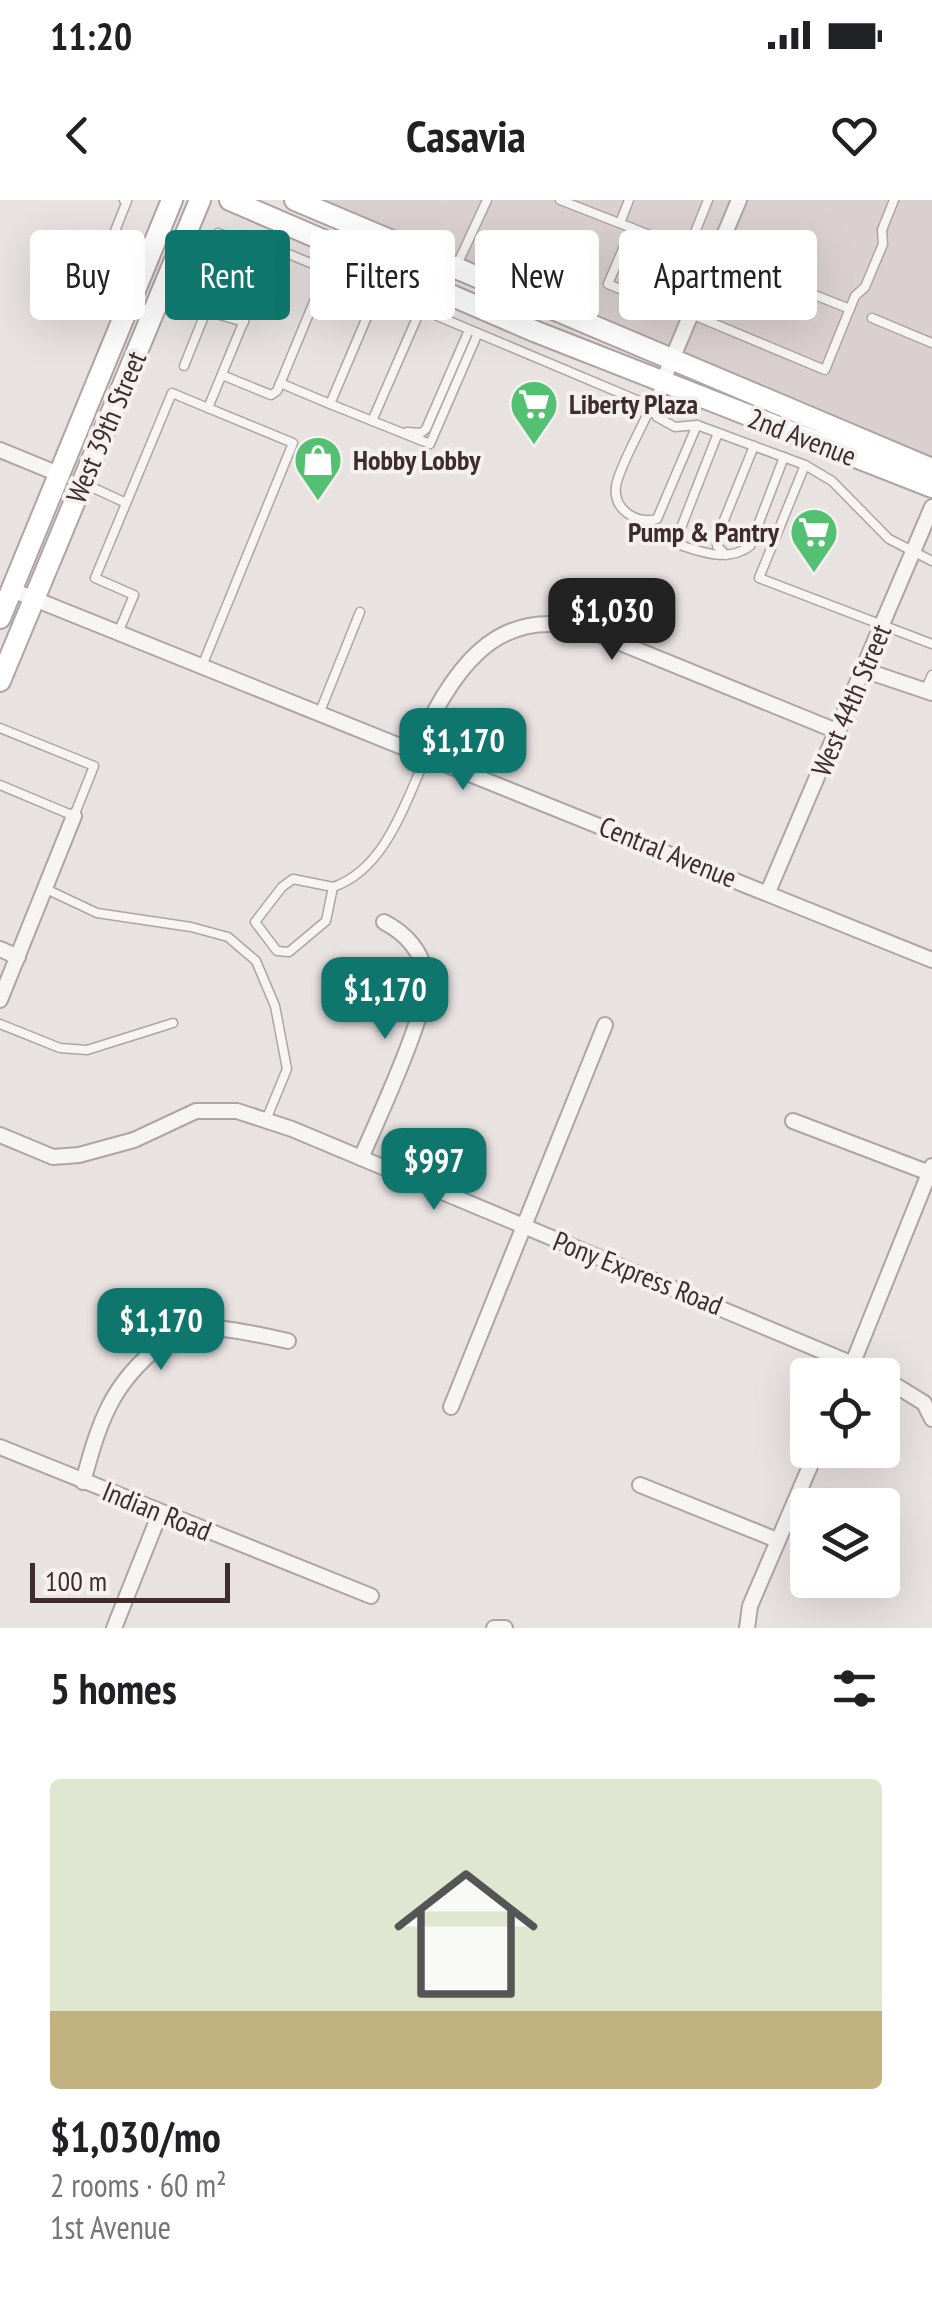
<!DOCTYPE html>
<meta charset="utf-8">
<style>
:root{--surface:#fff;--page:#f6f6f6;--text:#202124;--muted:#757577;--line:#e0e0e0;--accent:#0f766e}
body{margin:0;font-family:"PT Sans Narrow",sans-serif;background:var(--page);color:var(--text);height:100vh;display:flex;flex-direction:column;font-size:38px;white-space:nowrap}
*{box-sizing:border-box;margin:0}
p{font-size:32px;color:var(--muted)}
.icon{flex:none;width:55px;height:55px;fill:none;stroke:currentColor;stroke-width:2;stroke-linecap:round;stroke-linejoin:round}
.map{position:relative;height:1428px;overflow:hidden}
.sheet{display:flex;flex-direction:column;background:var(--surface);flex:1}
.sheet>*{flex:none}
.top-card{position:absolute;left:30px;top:30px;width:872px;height:90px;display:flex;gap:20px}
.buttons{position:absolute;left:790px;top:1158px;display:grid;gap:20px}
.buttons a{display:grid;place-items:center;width:110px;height:110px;border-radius:10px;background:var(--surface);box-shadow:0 10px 40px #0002;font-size:50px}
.scale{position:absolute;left:30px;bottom:25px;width:200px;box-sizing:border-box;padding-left:10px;border:5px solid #3f2d2b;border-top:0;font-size:28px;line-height:35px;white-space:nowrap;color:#3f2d2b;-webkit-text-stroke:8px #f6f1f1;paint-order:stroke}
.price{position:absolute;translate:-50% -85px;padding:0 22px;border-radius:20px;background:var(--accent);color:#fff;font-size:32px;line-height:65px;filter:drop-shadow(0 2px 5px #0008)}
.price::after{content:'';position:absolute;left:50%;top:60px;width:30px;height:22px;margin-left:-15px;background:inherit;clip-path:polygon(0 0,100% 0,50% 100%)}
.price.selected{background:#222;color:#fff}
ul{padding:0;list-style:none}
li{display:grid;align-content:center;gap:20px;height:530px;padding:0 50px}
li+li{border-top:2px solid var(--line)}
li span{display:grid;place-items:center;height:310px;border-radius:10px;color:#555}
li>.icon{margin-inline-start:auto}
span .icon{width:180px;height:180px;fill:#fffc;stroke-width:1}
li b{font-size:42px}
h2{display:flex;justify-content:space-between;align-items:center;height:120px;padding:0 50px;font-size:42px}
.chip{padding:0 35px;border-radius:10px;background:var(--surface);box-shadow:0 10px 40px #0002;font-size:35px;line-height:90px}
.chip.selected{background:var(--accent);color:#fff}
.status{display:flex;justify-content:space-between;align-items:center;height:70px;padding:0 50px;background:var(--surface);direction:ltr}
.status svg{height:28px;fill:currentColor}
header{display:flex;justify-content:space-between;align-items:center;height:130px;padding:0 50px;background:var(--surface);font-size:45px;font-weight:700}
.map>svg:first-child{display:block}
</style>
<div class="status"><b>11:20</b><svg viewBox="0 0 49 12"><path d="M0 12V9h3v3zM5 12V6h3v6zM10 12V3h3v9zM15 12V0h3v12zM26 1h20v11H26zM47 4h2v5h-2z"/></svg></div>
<header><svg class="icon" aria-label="back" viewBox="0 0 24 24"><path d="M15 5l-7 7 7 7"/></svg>Casavia<svg class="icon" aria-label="heart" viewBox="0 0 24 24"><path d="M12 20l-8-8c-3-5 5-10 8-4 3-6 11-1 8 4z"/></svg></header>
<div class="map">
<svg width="932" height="1428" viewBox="0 0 932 1428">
<rect width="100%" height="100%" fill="#e8e2e1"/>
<polygon fill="#dad0d0" points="301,0 932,0 932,257"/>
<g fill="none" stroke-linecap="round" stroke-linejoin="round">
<g stroke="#afa4a3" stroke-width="11">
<g id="lane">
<polyline points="124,0 127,1 96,78 130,92"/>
<polyline points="560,0 714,60"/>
<polyline points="620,23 629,0"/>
<polyline points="632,28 608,84 644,99 656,94 677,45"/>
<polyline points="218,33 271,55"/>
<polyline points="274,48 378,91"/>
<polyline points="688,50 708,0"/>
<polyline points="716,56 850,109"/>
<polyline points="445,91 487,0"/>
<polyline points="691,114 825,170 855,96 865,87 883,44 882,30 894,0"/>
<polyline points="872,118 932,143"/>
<path d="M478,133l-48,111 -100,-40 48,-113 273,115c-8,20 -32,61 -35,80 -3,24 20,38 41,33l40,-94"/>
<polyline points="184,166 206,111 244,122"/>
<polyline points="222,175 271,195 277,191 327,70"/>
<polyline points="280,183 330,204"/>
<polyline points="662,183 651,206 657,217 675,227 697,225 805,265 832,281 889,339 932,361"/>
<polyline points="372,221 429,90"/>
<polyline points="407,232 421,233 426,229 469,130"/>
<path d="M718,233l-43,110 5,2c23,8 49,17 70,1l34,-89"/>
<polyline points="805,265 759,378 932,444"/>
<polyline points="85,284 126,303"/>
<polyline points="726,355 717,346 718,335 754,246"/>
<polyline points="118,433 134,395 95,378 172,193 208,208 283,26"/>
<polyline points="202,466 293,243 208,208"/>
<polyline points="925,490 932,475"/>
<polyline points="319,514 360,412"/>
<polyline points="0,528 94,566 74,616 0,585"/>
<polygon points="293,679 333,687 326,721 289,752 277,751 255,722 282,687"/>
<path d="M333,687c53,-18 72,-85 94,-132"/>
<polyline points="46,689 97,713 191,727 228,737 256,761 275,806 287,869 266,920"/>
<polyline points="0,824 60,848 87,850 173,823"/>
</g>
</g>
<g stroke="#afa4a3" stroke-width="18">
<g id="street">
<polyline points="662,183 739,0"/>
<polyline points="0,250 61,275"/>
<polyline points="12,390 932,760"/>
<polyline points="864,470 932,493"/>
<path d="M415,551c35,-75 78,-151 176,-120l248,101"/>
<polyline points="768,692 932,307"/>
<polyline points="0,749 18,757"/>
<polyline points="0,800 74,616"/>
<polyline points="793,921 932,974"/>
<polyline points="0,935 53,957 79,955 134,940 196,911 237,911 292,929 879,1175"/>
<path d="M361,958c14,-33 71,-154 65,-183 -5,-25 -21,-42 -42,-53"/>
<polyline points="848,1175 932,966"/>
<polyline points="882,1177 924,1203 932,1219"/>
<polyline points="451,1207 605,825"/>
<polyline points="0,1247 371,1396"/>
<path d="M83,1282c16,-59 28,-99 79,-138 6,-4 13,-11 19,-14 21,-9 84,6 107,11"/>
<polyline points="640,1285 777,1340"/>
<polyline points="114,1428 160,1313"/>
<polyline points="494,1428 505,1428"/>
<polyline points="747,1428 750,1406 817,1250"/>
</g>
</g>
<g stroke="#afa4a3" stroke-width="24">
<g id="secondary">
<polyline points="230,0 534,131 932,287"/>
<polyline points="295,0 932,269"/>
<polyline points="0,418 172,0"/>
<polyline points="0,481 200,0"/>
</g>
</g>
<use href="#lane" stroke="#f7f4f4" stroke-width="8"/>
<use href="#street" stroke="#f7f4f4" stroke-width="14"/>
<use href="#secondary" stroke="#fff" stroke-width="20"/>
</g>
<defs>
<g id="supermarket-pin" transform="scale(2.5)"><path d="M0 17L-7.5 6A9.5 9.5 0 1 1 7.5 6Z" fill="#53c072" stroke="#f6f1f1"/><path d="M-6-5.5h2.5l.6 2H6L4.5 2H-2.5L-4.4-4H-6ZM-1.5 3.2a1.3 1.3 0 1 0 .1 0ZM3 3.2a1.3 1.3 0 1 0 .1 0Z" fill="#fff"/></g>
<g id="shop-pin" transform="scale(2.5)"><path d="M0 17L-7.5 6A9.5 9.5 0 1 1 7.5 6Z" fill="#53c072" stroke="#f6f1f1"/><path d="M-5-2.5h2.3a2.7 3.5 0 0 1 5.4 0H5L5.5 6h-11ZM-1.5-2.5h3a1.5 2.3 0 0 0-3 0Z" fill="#fff"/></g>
</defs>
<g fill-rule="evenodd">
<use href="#supermarket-pin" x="534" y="204"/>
<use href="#shop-pin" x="318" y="260"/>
<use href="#supermarket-pin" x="814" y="332"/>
</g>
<g text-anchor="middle" stroke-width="8" stroke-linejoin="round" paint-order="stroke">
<g font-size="28" font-weight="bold" fill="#3f2d2b" stroke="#f6f1f1" text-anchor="start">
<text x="569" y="214">Liberty Plaza</text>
<text x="353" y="270">Hobby Lobby</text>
<text x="779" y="342" text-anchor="end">Pump &amp; Pantry</text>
</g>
<g font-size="28" fill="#3f2d2b" stroke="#f6f1f1">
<text transform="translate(106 227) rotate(-67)" y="10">West 39th Street</text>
<text transform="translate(802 237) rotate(21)" y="10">2nd Avenue</text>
<text transform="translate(851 500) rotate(-67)" y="10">West 44th Street</text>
<text transform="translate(668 652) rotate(22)" y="10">Central Avenue</text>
<text transform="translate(638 1073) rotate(22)" y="10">Pony Express Road</text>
<text transform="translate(157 1311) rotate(22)" y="10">Indian Road</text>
</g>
</g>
</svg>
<div class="buttons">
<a><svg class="icon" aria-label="locate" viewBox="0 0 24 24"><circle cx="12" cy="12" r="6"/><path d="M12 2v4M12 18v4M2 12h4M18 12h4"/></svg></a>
<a><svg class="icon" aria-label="layers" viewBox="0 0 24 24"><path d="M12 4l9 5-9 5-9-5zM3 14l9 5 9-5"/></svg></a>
</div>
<div class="scale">100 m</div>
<b class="price selected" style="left:612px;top:463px">$1,030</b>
<b class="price" style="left:463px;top:593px">$1,170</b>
<b class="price" style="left:385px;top:842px">$1,170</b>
<b class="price" style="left:434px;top:1013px">$997</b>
<b class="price" style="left:161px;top:1173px">$1,170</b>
<div class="top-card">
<a class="chip">Buy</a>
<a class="chip selected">Rent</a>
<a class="chip">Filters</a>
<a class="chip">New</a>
<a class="chip">Apartment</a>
</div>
</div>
<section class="sheet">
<h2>5 homes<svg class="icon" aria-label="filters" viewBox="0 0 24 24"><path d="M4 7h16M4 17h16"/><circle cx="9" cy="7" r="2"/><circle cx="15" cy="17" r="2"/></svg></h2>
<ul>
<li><span style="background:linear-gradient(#dfe7d0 75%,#c2b280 0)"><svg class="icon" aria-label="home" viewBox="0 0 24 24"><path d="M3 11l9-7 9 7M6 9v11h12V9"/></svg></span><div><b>$1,030/mo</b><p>2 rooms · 60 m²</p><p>1st Avenue</p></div></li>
</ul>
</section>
